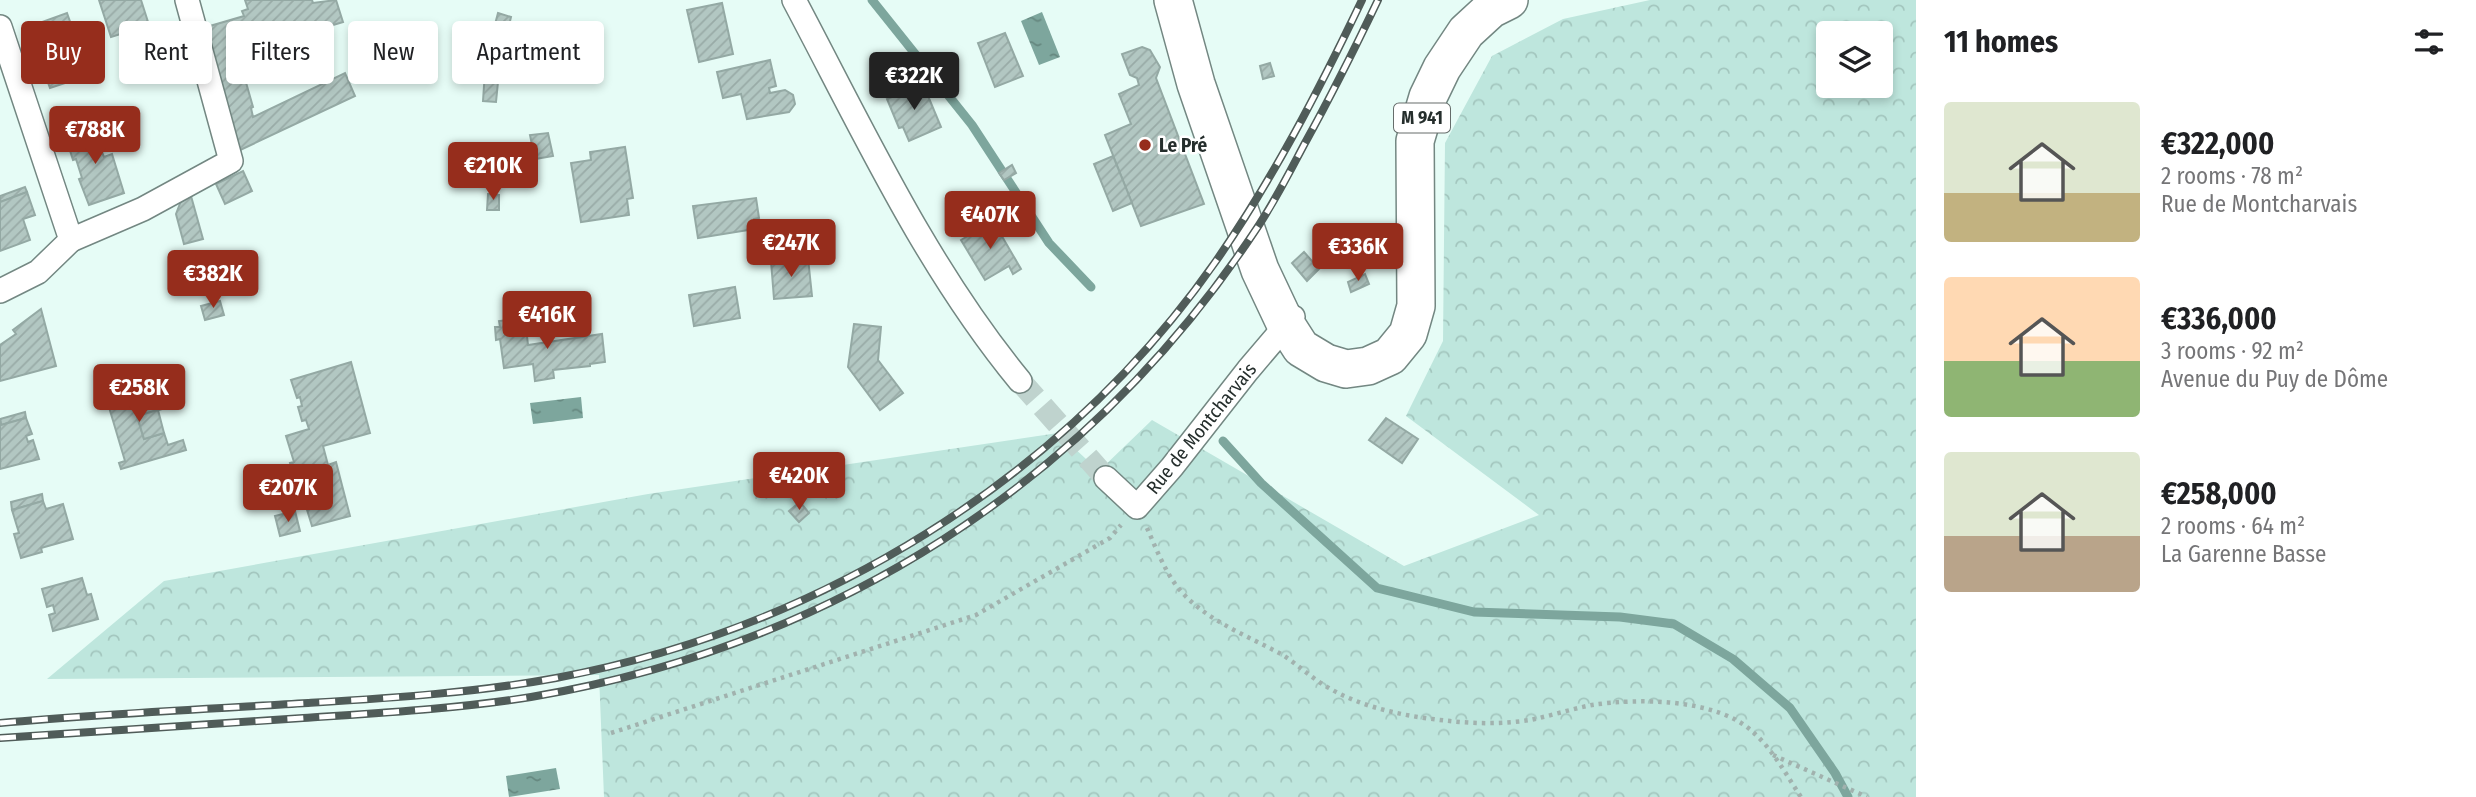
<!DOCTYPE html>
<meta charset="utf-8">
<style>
:root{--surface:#fff;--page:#f6f6f6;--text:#202124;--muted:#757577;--accent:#962d1c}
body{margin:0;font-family:"Fira Sans Condensed",sans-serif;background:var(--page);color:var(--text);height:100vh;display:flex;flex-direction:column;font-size:26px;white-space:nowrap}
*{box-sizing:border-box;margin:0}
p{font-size:23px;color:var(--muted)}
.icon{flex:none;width:38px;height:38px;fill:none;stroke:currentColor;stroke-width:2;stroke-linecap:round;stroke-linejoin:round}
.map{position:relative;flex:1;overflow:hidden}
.sheet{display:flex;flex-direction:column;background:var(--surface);width:560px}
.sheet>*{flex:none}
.top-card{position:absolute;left:21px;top:21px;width:665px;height:63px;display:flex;gap:14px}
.controls{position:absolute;left:1816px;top:21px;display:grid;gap:14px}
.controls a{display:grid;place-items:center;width:77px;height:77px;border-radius:7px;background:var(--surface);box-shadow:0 4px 10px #0003;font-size:35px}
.price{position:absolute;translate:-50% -60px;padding:0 16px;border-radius:7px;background:var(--accent);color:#fff;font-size:23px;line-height:46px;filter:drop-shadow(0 2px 4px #0008)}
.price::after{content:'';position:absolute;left:50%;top:42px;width:21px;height:16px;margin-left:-10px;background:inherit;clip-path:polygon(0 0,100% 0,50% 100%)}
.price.on{background:#222;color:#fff}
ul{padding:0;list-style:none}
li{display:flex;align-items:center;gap:21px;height:175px;padding:0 28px}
li span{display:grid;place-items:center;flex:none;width:196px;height:140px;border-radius:7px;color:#555}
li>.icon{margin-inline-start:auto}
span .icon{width:84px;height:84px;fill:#fffc;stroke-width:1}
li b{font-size:30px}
h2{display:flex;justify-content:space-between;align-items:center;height:84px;padding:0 28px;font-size:30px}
.chip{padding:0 24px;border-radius:7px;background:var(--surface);box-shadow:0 4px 10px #0003;font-size:24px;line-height:63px}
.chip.on{background:var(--accent);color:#fff}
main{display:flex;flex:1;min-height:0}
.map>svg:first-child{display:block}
</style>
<main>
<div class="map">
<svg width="1916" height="797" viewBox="0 0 1916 797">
<defs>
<pattern id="forest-crowns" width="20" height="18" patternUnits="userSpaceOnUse" patternTransform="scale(1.75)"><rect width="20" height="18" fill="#bee6dd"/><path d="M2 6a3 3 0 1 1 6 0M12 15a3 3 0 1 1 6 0" fill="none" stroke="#a3c6be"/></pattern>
<pattern id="water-ripples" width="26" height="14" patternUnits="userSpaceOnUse" patternTransform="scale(1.75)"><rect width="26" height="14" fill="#7da69d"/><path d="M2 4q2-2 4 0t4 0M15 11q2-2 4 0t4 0" fill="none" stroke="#668880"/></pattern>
<pattern id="building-hatch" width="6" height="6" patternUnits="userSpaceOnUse" patternTransform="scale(1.75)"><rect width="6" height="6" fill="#b2c7c2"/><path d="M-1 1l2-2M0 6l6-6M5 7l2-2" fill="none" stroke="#99aba7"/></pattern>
</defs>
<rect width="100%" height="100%" fill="#e6fcf6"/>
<path fill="url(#forest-crowns)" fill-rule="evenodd" d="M1650,0h266v797h-1312l-5,-122 -552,4 117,-98 484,-87 410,-61 41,38 53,-51 252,146 135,-51 -133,-99 37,-75 2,-198 47,-87 71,-37zM1829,33h52v53h-52z"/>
<g fill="url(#water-ripples)">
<polygon points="1042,12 1060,57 1039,65 1021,21"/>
<polygon points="581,397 583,418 533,424 530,403"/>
<polygon points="556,768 560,789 509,797 506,776"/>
</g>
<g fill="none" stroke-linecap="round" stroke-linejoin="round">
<g stroke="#7da69d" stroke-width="9">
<polyline points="872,0 972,125 1049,243 1091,287"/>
<polyline points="1223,441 1261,483 1377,588 1474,612 1620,617 1674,624 1733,659 1790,708 1835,773 1848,797"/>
</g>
</g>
<g fill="url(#building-hatch)" stroke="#94a9a4" stroke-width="2">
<polygon points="99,0 141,0 149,25 111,37"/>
<polygon points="245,0 312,0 313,3 336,0 343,22 259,47 256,38 235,44 253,107 251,108 253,117 345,73 355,96 238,151 203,28 244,16 242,11 248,9"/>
<polygon points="722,3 733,54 699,62 687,10"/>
<polygon points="67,13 89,75 50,88 28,27"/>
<polygon points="498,13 511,17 504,46 490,43"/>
<polygon points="1005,33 1023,76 995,87 978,43"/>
<polygon points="1142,47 1150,50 1160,67 1156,78 1204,204 1141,226 1105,135 1131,124 1119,94 1139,85 1137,78 1130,75 1122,54"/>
<polygon points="770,60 776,86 769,88 770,93 785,90 793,95 795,104 789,112 747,119 741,94 723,98 717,72"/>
<polygon points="1270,63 1274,76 1263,79 1260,66"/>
<polygon points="485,71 499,72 496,102 483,101"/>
<polygon points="923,84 941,127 909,141 903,127 899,128 887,99"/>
<polygon points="101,126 108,142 105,149 101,150 104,157 112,154 124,193 89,205 79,179 82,178 76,159 73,160 66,138"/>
<polygon points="548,133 553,156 535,159 530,135"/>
<polygon points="625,147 633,198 627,199 629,215 581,222 571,163 591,160 590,152"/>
<polygon points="1113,156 1132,203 1113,211 1094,164"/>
<polygon points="1012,165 1016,173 1004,180 999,173"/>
<polygon points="243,171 252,191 225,204 216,184"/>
<polygon points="25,187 27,192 0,202 0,196"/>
<polygon points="27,192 35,215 23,219 30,240 0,251 0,202"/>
<polygon points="488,194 499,195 499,210 487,210"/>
<polygon points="191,196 203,239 184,244 176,214 181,201"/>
<polygon points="756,198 759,218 754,219 755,229 698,238 693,206"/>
<polygon points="993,221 1021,269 1013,274 1009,266 985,280 961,240"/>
<polygon points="1304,252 1319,269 1307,281 1292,263"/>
<polygon points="808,258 812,296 774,299 771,261"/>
<polygon points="1365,274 1369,284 1351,292 1348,282"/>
<polygon points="735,287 740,318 694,326 689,295"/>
<polygon points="220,301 224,315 205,320 201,306"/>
<polygon points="41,309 56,366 0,381 0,345 16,334 13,330"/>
<polygon points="525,318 528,345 602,334 605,362 590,364 590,366 553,370 554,378 535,381 533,364 504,368 500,339 496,340 495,327 500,327 499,321"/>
<polygon points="854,324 881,327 878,360 903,393 880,410 848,367"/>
<polygon points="351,362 370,433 323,446 328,465 336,462 350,516 312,526 304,500 301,501 290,463 294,462 286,436 309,429 306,420 302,421 298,407 302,406 300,397 297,398 291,380"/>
<polygon points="123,381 128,398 168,387 173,406 137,416 144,439 164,433 168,445 183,440 186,450 121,469 119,463 125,461 103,387"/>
<polygon points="158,410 164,433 144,439 137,416"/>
<polygon points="25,412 26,418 1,425 0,419"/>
<polygon points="26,418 32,434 26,436 28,442 33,440 39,459 0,469 0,419 1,425"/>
<polygon points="1386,418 1418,439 1402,463 1369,440"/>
<polygon points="42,494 43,501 12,510 11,502"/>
<polygon points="43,501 46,509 63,504 73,539 41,548 42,552 21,558 14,534 19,533 12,510"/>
<polygon points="800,502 809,513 799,522 789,511"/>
<polygon points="295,511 300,531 280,536 275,516"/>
<polygon points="82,578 87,595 91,594 98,619 53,631 49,615 55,613 53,605 47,607 42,589"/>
</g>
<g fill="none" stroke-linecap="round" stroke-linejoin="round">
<polyline stroke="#bfd3ce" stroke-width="23" stroke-dasharray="23 11" stroke-linecap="butt" points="1020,381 1106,478"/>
<g stroke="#738782" stroke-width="26">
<g id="street">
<path d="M794,0c69,130 132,267 226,381"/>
<polyline points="0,27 71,240 38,272 0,291"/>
<polyline points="71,240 143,209 231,161 187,0"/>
<polyline points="1106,478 1137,507 1172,467 1248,370 1293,317"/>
</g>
</g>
<g stroke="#738782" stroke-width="40">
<polyline id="primary" points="1173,0 1196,84 1260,270 1285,323 1301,348 1326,363 1346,369 1368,366 1390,356 1408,334 1416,306 1415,141 1428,97 1442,68 1466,32 1491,9 1509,0"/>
</g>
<g stroke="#a1b2ae" stroke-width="4.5" stroke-dasharray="3.5 5" stroke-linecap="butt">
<path d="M1147,528c9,20 18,44 32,61 26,31 67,46 102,65 15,9 28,22 43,31 36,23 84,32 126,36 26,3 54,3 80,-1 20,-4 41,-11 62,-15 46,-7 126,-7 162,28 19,17 33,43 47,64"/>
<polyline points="611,733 976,615 1110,538 1121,525"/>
<polyline points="1773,755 1867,797"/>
</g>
<use href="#street" stroke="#fff" stroke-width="23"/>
<use href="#primary" stroke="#fff" stroke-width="37"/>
<g stroke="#505c59" stroke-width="8">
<g id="rail">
<path d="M0,723c102,-9 205,-14 308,-20 82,-5 166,-10 248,-25 261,-49 506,-197 660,-417 57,-82 103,-171 146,-261"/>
<path d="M0,738c101,-7 202,-13 303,-20 76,-5 153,-9 228,-21 300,-51 555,-212 724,-466 19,-28 34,-58 50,-88 26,-47 50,-95 73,-143"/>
</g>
</g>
<use href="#rail" stroke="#fff" stroke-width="5" stroke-dasharray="16" stroke-linecap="butt"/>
</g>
<circle fill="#962d1c" stroke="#fff" stroke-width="2.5" cx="1145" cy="145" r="7"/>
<g text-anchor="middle" stroke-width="5" stroke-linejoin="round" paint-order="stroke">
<rect fill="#fff" stroke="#666d6b" stroke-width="2" x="1394" y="103.5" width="56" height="29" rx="5"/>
<g font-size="18" font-weight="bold" fill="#252e2c">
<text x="1422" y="124">M 941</text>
</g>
<g font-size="19" font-weight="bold" fill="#252e2c" stroke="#fff" text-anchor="start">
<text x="1159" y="152">Le Pré</text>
</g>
<g font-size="19" fill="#252e2c" stroke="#fff">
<text transform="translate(1201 428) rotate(-51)" y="7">Rue de Montcharvais</text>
</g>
</g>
</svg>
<div class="controls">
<a><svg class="icon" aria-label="layers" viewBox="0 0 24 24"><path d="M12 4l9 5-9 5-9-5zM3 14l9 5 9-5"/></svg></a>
</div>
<b class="price on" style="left:914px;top:112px">€322K</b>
<b class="price" style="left:95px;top:166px">€788K</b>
<b class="price" style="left:493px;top:202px">€210K</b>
<b class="price" style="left:990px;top:251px">€407K</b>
<b class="price" style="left:791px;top:279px">€247K</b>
<b class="price" style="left:1358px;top:283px">€336K</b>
<b class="price" style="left:213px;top:310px">€382K</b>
<b class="price" style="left:547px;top:351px">€416K</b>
<b class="price" style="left:139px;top:424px">€258K</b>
<b class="price" style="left:799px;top:512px">€420K</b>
<b class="price" style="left:288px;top:524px">€207K</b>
<div class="top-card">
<a class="chip on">Buy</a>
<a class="chip">Rent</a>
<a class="chip">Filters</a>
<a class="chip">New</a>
<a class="chip">Apartment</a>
</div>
</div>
<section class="sheet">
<h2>11 homes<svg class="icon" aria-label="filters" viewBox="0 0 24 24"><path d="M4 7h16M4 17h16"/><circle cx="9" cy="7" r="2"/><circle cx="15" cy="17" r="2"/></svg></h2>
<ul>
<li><span style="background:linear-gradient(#dfe7d0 65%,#c2b280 0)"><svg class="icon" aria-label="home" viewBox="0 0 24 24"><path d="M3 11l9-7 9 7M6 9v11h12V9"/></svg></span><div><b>€322,000</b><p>2 rooms · 78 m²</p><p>Rue de Montcharvais</p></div></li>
<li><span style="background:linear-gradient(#ffd9b3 60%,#8fb573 0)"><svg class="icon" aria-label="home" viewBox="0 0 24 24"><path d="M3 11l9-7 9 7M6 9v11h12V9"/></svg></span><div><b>€336,000</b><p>3 rooms · 92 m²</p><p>Avenue du Puy de Dôme</p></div></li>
<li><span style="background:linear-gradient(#dfe7d0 60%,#b9a48a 0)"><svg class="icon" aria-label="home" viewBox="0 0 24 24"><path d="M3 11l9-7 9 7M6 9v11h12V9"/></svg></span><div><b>€258,000</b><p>2 rooms · 64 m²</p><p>La Garenne Basse</p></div></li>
</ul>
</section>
</main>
